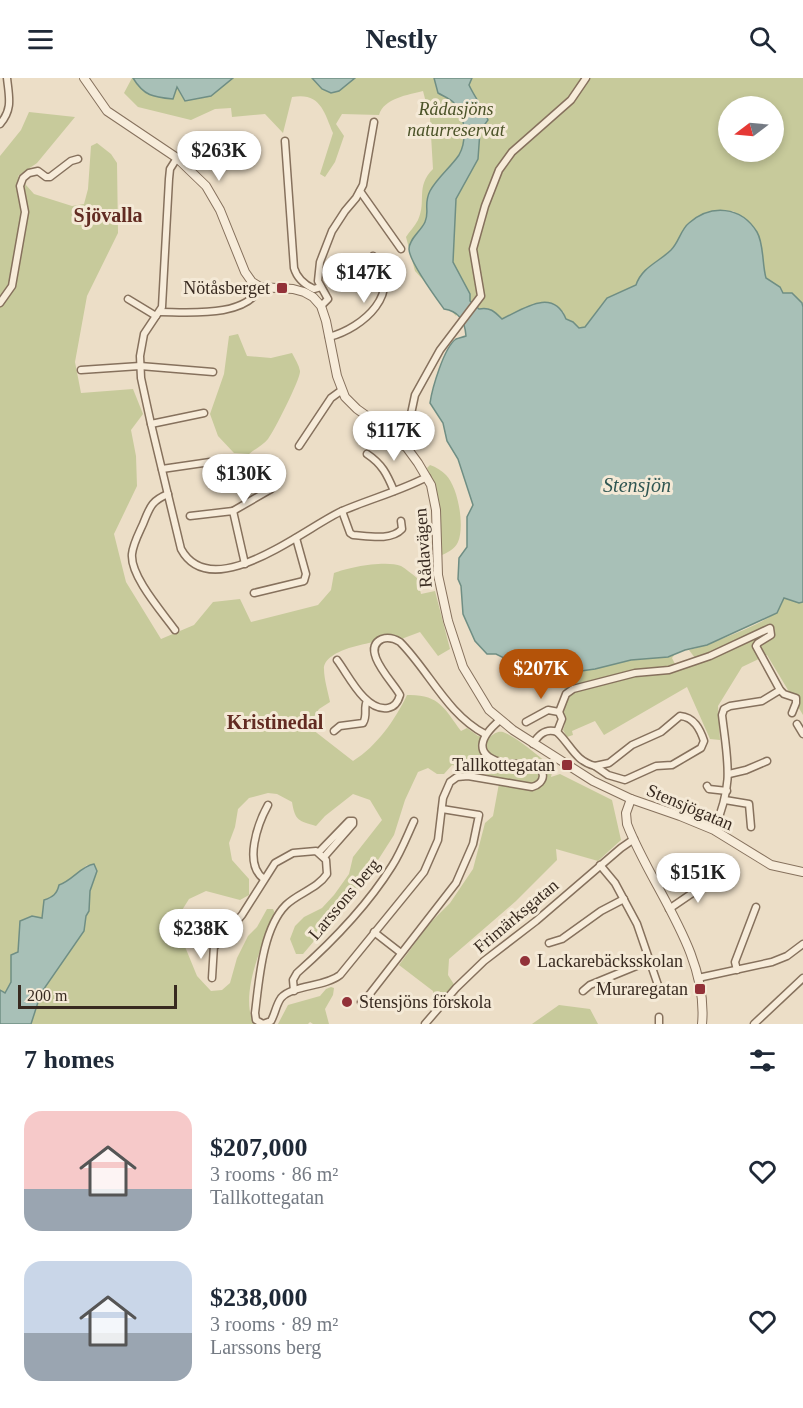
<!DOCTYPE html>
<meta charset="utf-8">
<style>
:root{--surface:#fff;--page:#f6f6f7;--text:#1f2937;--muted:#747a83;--accent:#b45309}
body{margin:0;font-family:Georgia,serif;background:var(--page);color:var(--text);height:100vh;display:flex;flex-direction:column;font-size:22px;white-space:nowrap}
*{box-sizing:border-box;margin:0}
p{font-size:20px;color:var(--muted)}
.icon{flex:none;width:33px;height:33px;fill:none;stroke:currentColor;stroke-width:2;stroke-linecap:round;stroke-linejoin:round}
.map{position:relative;height:946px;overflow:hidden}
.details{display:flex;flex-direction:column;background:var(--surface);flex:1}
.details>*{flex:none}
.needle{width:39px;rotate:254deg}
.fabs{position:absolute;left:718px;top:18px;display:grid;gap:12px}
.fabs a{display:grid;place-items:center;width:66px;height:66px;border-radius:50%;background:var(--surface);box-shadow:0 3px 9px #0003;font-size:30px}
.scale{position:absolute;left:18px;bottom:15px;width:159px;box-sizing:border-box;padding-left:6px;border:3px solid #382a20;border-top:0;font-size:16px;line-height:21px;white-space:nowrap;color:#382a20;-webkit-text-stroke:4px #f4e9d6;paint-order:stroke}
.price{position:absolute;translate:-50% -51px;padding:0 14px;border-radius:21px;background:#fff;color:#222;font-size:20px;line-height:39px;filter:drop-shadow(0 2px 3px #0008)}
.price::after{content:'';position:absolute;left:50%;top:36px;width:18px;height:14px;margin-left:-9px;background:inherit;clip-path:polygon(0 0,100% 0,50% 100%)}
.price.current{background:var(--accent);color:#fff}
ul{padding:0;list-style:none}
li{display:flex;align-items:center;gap:18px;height:150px;padding:0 24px}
li span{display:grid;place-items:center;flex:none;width:168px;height:120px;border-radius:18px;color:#555}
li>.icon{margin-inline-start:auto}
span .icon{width:72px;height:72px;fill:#fffc;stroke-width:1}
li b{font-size:26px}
h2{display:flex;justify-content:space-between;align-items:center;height:72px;padding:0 24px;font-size:26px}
header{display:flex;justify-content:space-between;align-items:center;height:78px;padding:0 24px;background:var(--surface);font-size:27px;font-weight:700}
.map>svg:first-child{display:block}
</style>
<header><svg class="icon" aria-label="menu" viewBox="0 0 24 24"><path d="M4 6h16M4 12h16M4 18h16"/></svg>Nestly<svg class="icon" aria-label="search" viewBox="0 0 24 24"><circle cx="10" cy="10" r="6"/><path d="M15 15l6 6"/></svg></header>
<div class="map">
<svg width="803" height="946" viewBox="0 0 803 946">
<rect width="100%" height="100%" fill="#ecdec7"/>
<g fill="#c7ca9b" fill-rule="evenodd">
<path d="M132,0h671v229l-1,-5 -19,-9 -3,-6 -14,-9c-10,-35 1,-43 -33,-67l-46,13c-5,9 -8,17 -15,24 -11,13 -31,21 -36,37l-29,13 -22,29 -6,1 -6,-6 -7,-3 -3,-8 -49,2 -12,6 -15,-11 -8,1 -10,-8 -13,15 -41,-45 -9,-34c3,-5 9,-11 12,-17 9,-19 -3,-33 15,-51l-3,-51 -7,-27c-15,4 -39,7 -44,24l-37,-1 -6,10 8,12 -9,26 -10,15 -5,-3 13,-41c-9,-22 -13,-41 -41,-36l-9,36 -18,-19 -33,3 -1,-9 -16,1 -24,11 -53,-13 -14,-14zM729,28h45v46h-45z"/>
<path d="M29,34l46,5 -38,46 -19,13 16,18 38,12 12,-2 4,-15 3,-43 6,-3 14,11 6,9 1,70 -31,63 -12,66 6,31 52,-4 10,25 -12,16 5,26 1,30 -23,48 12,48 35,57 33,-14 19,-23 27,-3 11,23 67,-17 13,-15 3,-17c15,-6 52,-13 67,-7 5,3 11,8 16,12l4,16 14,-3 15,58 -12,7 -18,-24 -24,9 -5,-2c-15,3 -67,9 -67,30 0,10 4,23 6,33l-11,7 -11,17 45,35c24,-15 42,-41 54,-66 32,-1 37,13 54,36l6,-3 11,8 12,1c4,-3 7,-6 13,-5 14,5 38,26 50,36l-2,9 9,-3 52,26 9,40 -23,21 -42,-12 1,11 -41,41 -67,58 -1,16 7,11 -19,22 -3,-17 -34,-26 30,-41 21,-21 23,-34 12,-46 8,-7 7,-38 -48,-13 -8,9h-7l-9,-6 -10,4 -13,28 -11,35 -30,47 -61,72h-7l-6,-15 5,-13 9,-9 18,-9 12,-13 15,-21 4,-17 29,-37 -12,-20 -17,-6 -28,22 -9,10c-17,-5 -21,-5 -24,-24l-15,-8 -9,-1 -19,5 -11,11 -3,18 -6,16 3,17 17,19v16l-9,5 -34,-9 -17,8 -10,16v17l18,44 14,15 11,-1 8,-7 7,-25 11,-22 9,-9 10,-18h6l3,7c-14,25 -37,80 -22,108h-223l10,-31 43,-62 2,-15 3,-5 1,-20 7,-20 -10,-6 -17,16 -11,4c-2,9 -6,12 -15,15l-2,18 -24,34 -7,4v26l-6,12 -5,-4v-834l21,-26z"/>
<path d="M238,256l9,22 24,2 21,-5c3,6 7,12 8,18 1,7 -26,60 -32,68 -5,6 -13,10 -19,15l-15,-1 -16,-17 -8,-22 14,-40 5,-38z"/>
<path d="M430,387c6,2 12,6 16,10 12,12 19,51 12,67 -3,7 -11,11 -18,14 0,-31 1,-60 -13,-88z"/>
<path d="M784,520l15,5 4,-1v113l-36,-60 -25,12 -24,39 2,34 -10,-1 -23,-52 -83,48 -9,-14 -23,10 1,4 -6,2 -4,-7 2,-6 -1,-13 5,-17 -10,-12 8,-9 28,-4 36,-9 37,-3 7,-3 -3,4 4,8 19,-8 -6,-8c16,-4 80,-28 88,-39 3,-4 5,-9 7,-13z"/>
<polygon points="331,909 334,910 333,917 325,931 329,946 313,946 310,944 308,946 278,946 288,927 320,918 326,911"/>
<polygon points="559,927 590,931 598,946 532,946"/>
</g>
<g fill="#a8c0b7" stroke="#6f8e84" stroke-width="1.5">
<path d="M133,0h100l-22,18 -26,5 -8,-14 -4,12c-20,-2 -29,-3 -40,-21z"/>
<polygon points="312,0 355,0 339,13 331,15 322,11"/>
<path d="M434,0h38l-3,7c6,13 14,22 19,35l-8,11 -2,28 -22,40 -3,63 17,32v7l9,8c11,-2 15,2 23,10 21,-10 51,-32 64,0l7,3 6,6 6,-1 22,-29 29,-13c6,-18 23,-23 35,-35 8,-8 10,-21 18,-27 22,-19 52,-17 68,9 7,12 5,32 9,46l14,9 3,6h9l10,10 1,4v295l-4,1 -15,-5 -7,15 -70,32 -22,5 -17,7 -37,3 -36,9 -28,4 -8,9c-13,0 -25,0 -37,-7l-2,-9 -24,-12h-9l-12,-13 -12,-27 -2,-28 -3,-7 1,-21 8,-11v-30l6,-12 -15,-46 -11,-18 -4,-18 -13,-20c2,-14 14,-56 26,-64 3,-1 7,-2 10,-3 -1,-15 -7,-25 -22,-27 -8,-11 -35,-48 -35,-60 0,-10 12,-18 16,-27 5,-11 -2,-17 5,-31 7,-13 20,-23 29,-36 8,-14 7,-40 -5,-52 -3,-4 -11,-7 -16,-10z"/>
<path d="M94,786l3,7 -7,20 -1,20 -3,5 -2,15 -43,62 -10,31h-31v-34l5,3 6,-11v-27l7,-3 2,-31 12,-5 10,2 2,-18c9,-3 13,-6 15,-15 14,-5 22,-19 35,-21z"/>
</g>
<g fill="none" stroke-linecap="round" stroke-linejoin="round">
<g stroke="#86715d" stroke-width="9">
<g id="minor">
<path d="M0,46c13,-15 9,-27 7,-46"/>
<path d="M285,63l9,127c3,10 11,17 20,21l7,-2"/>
<path d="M177,80l-7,11 -1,10 -7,128 -18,27 -4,22 1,22 10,46 30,125c31,57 125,-22 161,-38 28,-12 58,-20 85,-34"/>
<polyline points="360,113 401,171"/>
<polyline points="128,221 156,238"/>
<polyline points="0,225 12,208 22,151 25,134 20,108 23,100 29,95 38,93 46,99 50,99 71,83 78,81"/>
<polyline points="321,228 328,221 318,203 320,184 332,153 345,133 356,120 363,107 374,44"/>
<path d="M160,234c28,0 87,6 100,-25"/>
<path d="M329,259c34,-9 76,-45 44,-81"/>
<polyline points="81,292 140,288 213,294"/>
<polyline points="151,346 204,335"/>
<polyline points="399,362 408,350 415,317 440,272 481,218 473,171 485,128 499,92 512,74 571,22 586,0"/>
<polyline points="299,368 331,320 342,312"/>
<path d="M367,376c15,10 20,20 27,37"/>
<polyline points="162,391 217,383"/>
<path d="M168,416c-17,7 -18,13 -25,30 -4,9 -10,20 -11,30 -2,22 30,58 43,76"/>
<polyline points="233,433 271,411"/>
<path d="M342,433l8,22 3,2c15,1 38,6 49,-6l-1,-8"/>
<polyline points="190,438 233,433 245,486"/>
<polyline points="254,515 304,503 306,496 296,460"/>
<path d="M337,582c11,14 28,52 51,48 7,-1 10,-6 12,-13 -6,-12 -41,-46 -18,-56 6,-2 13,0 18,3 29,29 47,72 85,92"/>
<polyline points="559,634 566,616 573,611 635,595 669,592 710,578 770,550 771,557 758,565 756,568 780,612 784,616 796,620 796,625 792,635"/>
<path d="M680,638c14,1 20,13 24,25l-3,7 -29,17 -16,1 -31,14 -17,-5 -13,-9 14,-3 23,-18 29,-13z"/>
<polyline points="526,644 548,632 559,634"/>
<polyline points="797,646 803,656"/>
<path d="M334,653l6,-5 23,-3c5,-8 0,-15 4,-22"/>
<path d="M557,654c14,13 18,29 38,34"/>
<path d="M533,666c6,-10 13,-16 24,-12l5,-13 -3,-7"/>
<polyline points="729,696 746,692 767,683"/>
<polyline points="707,708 709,711 727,713"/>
<polyline points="725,722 749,726 751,749"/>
<path d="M714,752c20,-48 14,-65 8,-115l2,-6 6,-3 32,-5 18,-11"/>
<polyline points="319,774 349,743 353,743 353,746 324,779"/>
<polyline points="600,787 615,805 637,846 660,913"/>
<path d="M264,801c-21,-15 -6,-56 4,-74"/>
<polyline points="669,831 713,801"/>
<polyline points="374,854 401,875"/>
<path d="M225,857l-14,-9 -6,4c-1,7 4,14 11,15l26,-30 33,-52 18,-10 23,-2 10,9 1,14c-10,15 -29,19 -41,31 -24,24 -27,77 -31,108l1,7 7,4 8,-3c4,-7 5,-16 10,-23 11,-13 44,-11 59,-23l84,-103 14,-32 5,-42 7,-16 7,-5 11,-1 64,11c14,-4 15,-18 0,-22 -9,-2 -19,0 -28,-2 -33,-8 -23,-27 -4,-43"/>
<polyline points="549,865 562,861 601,833 624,821"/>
<polyline points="737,892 735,884 756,829"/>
<polyline points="212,900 214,867"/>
<polyline points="698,900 772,884 787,878 803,866"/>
<path d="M294,913l-1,-11 4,-7c35,-31 70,-67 95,-107 9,-14 15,-30 22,-45"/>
<polyline points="583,913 590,907 651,882"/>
<polyline points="361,924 369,917 456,805 473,766 479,737 442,731"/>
<polyline points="425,946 456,910 484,883 536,843 621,770 634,761"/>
<polyline points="659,946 659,939"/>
<polyline points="754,946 803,900"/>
</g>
</g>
<g stroke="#86715d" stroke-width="10">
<g id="tertiary">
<polyline points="84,0 107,33 177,80 206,108 220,132 245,194 252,204 260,209 293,211 304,214 313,219 321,228 326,243 337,298 345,319 357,331 385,351 407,370 418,385 431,407 436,432 438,497 448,543 463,589 489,632 513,652 593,703 631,721 680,738 714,752 771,787 803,794"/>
<path d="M631,721l-5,14 1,11c24,63 82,129 75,200"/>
</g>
</g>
<use href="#minor" stroke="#f7ecda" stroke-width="6"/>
<use href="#tertiary" stroke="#f7ecda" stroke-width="8"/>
</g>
<g fill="#923138" stroke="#f4e9d6" stroke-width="2">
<rect x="276" y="204" width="12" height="12" rx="3"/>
<rect x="561" y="681" width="12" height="12" rx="3"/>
<circle cx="525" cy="883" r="6"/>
<rect x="694" y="905" width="12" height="12" rx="3"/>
<circle cx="347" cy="924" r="6"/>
</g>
<g text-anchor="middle" stroke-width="6" stroke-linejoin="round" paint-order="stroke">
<g font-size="18" font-style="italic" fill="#4b5328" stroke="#f4e9d6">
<text x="456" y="37">Rådasjöns<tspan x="456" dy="21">naturreservat</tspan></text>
</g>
<g font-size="18" fill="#382a20" stroke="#f4e9d6" text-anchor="end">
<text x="270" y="216">Nötåsberget</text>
<text x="555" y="693">Tallkottegatan</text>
<text x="537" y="889" text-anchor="start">Lackarebäcksskolan</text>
<text x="688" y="917">Muraregatan</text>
<text x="359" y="930" text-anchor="start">Stensjöns förskola</text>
</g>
<g font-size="18" fill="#382a20" stroke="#f4e9d6">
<text transform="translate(423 470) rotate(-94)" y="6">Rådavägen</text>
<text transform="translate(690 729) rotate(23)" y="6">Stensjögatan</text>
<text transform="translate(344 821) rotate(-50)" y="6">Larssons berg</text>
<text transform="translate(516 838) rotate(-40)" y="6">Frimärksgatan</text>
</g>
<g font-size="20" font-weight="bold" fill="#622b22" stroke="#f4e9d6">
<text x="108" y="144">Sjövalla</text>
<text x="275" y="651">Kristinedal</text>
</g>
<g font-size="20" font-style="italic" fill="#305652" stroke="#f4e9d6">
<text x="637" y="414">Stensjön</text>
</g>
</g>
</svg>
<div class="fabs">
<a><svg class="needle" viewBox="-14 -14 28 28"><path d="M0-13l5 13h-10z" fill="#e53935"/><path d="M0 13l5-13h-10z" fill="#747a83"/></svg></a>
</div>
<div class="scale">200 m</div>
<b class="price" style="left:219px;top:104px">$263K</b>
<b class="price" style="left:364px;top:226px">$147K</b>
<b class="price" style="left:394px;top:384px">$117K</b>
<b class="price" style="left:244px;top:427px">$130K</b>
<b class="price current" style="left:541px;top:622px">$207K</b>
<b class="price" style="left:698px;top:826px">$151K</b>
<b class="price" style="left:201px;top:882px">$238K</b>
</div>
<section class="details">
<h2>7 homes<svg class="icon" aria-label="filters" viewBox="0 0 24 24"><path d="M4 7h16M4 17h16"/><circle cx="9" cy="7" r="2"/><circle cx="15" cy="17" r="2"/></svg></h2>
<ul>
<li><span style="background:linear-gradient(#f6c9c9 65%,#9aa5b1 0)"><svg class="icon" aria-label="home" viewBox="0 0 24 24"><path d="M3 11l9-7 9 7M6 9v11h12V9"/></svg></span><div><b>$207,000</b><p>3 rooms · 86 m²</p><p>Tallkottegatan</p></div><svg class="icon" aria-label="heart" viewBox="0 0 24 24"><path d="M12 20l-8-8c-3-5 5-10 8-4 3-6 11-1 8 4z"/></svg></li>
<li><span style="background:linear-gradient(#c9d6e8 60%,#9aa5b1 0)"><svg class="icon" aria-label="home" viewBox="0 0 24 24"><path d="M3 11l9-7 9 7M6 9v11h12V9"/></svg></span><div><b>$238,000</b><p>3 rooms · 89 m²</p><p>Larssons berg</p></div><svg class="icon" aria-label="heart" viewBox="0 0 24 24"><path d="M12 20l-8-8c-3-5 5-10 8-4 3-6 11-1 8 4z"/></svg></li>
</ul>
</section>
